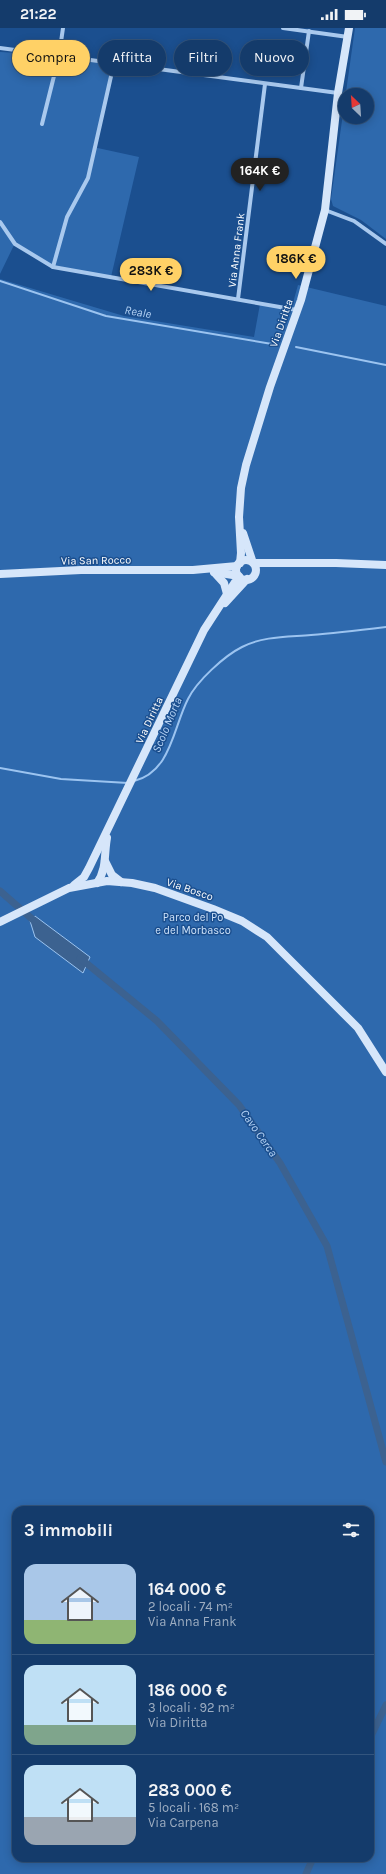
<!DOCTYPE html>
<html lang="it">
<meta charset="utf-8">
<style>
:root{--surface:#143b6b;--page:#1d4271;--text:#f1f3f6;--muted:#9dadc1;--line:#33557e;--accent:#ffd166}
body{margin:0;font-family:Karla,sans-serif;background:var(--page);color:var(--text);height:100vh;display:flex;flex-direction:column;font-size:15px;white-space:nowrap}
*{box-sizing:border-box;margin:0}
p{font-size:13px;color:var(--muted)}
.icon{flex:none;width:22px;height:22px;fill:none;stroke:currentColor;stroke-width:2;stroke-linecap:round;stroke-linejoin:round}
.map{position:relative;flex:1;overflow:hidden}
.drawer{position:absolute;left:12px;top:1478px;width:362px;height:356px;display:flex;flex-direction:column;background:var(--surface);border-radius:12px;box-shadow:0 2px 10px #0003,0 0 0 1px var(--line)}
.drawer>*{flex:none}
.hud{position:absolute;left:12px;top:12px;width:362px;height:36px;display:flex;gap:8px}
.needle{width:26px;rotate:335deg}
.controls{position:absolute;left:338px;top:60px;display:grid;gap:8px}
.controls a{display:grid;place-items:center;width:36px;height:36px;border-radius:50%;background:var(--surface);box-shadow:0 2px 10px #0003,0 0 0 1px var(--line);font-size:20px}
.price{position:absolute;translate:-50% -34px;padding:0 9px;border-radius:14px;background:var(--accent);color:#111;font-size:13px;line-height:26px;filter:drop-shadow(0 1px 2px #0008)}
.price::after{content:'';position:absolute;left:50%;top:24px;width:12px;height:9px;margin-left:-6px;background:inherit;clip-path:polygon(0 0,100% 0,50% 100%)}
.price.on{background:#222;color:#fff}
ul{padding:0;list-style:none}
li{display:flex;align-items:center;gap:12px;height:100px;padding:0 12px}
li+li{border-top:1px solid var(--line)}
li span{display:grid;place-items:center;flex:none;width:112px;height:80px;border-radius:12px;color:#555}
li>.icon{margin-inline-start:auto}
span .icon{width:48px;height:48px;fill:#fffc;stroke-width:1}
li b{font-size:17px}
h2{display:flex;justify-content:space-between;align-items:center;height:48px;padding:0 12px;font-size:17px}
.tag{padding:0 14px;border-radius:18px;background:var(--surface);box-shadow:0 2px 10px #0003,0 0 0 1px var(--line);font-size:14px;line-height:36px}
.tag.on{background:var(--accent);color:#111}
.status{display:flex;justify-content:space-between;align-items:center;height:28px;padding:0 20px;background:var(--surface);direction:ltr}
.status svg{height:11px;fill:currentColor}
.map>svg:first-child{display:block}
</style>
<div class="status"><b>21:22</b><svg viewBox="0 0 49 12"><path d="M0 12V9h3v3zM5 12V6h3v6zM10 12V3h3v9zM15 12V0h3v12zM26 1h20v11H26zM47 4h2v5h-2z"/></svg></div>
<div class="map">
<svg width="386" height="1846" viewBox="0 0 386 1846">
<rect width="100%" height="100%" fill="#1b4f8f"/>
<g fill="#2e69ad" fill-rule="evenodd">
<path d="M355,0h31v211l-25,-19 -28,-14 -2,-7zM345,67h22v22h-22z"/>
<polygon points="0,24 58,27 116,37 93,119 139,129 111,249 52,239 15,215 0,246"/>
<path d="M0,251l124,37 130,21 6,-33 31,6 7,-25 88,21v1568h-386zM16,1482h354v348h-354z"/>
</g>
<polygon fill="#3c6290" stroke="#9cc4f0" points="35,888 90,929 83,945 35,909 30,893"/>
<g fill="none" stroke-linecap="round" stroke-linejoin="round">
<g stroke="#9cc4f0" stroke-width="2">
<polyline points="0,253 106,288 278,317"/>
<polyline points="296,319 386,337"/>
<polyline points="0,740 61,751 128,755"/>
<path d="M134,753c37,-9 39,-53 54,-82 9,-18 36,-43 54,-52 21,-11 46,-10 69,-12 25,-2 50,-5 75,-8"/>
</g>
<g stroke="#3c6290" stroke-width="7">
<polyline points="0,863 39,897"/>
<polyline points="80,930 157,993 239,1077 280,1135 327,1218 386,1434"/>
<polyline points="370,1710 386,1677"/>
<polyline points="306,1846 313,1830"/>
</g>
<g stroke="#a9c9ee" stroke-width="4">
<polyline points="283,0 348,9"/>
<polyline points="0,20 338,65"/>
<polyline points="301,60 309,3"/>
<polyline points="42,96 59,28 63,0"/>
<polyline points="325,182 354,193 386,216"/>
<polyline points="0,194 15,216 53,239 297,282"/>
<polyline points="53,239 67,189 88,150 114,35"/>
<polyline points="238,271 265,56"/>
</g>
<g stroke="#d6e6fa" stroke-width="8">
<polyline points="243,505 253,535 336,535 386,537"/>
<circle cx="246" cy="542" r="10"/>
<polyline points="240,535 241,525 239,489 241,460 246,437 270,359 301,272 325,182 338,65 349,0"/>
<polyline points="214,544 224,555 227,566"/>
<polyline points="0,546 81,542 193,542 237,538"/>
<polyline points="225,575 247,551"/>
<polyline points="105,833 112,847 121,854"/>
<path d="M97,855c10,-14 7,-30 10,-45"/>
<polyline points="74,857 84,849 89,840 204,602 239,548 214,544"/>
<polyline points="0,894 69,860 107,853 132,855 155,860 213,881 242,893 267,909 358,1000 386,1044"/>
</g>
</g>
<g text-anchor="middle" stroke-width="3" stroke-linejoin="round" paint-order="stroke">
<g font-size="11" fill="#fff" stroke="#1b4f8f">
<text transform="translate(236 222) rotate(-83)" y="4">Via Anna Frank</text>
<text transform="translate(281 295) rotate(-71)" y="4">Via Diritta</text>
<text transform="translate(96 532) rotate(-1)" y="4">Via San Rocco</text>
<text transform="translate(149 692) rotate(-65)" y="4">Via Diritta</text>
<text transform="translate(190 861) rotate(19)" y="4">Via Bosco</text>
</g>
<g font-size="11" fill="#cfe3fa" stroke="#1b4f8f">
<text x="193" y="893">Parco del Po<tspan x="193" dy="13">e del Morbasco</tspan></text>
</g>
<g font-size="12" font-style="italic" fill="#b5d3f5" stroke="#1b4f8f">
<text transform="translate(138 284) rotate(10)" y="4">Reale</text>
<text transform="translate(167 697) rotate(-67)" y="4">Scolo Morta</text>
<text transform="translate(259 1105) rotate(55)" y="4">Cavo Cerca</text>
</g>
</g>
</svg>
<div class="controls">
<a><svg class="needle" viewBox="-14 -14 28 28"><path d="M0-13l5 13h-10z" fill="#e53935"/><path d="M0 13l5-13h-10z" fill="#9dadc1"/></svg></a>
</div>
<b class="price on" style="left:260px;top:164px">164K €</b>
<b class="price" style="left:296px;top:252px">186K €</b>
<b class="price" style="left:151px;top:264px">283K €</b>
<div class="hud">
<a class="tag on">Compra</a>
<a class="tag">Affitta</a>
<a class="tag">Filtri</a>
<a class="tag">Nuovo</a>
</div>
<section class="drawer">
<h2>3 immobili<svg class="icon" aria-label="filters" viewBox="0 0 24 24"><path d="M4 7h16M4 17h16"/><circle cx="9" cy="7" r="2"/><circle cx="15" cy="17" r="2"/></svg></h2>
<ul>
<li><span style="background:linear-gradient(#a9c7e8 70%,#8fb573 0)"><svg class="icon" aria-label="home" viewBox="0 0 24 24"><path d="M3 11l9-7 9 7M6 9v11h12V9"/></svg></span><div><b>164 000 €</b><p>2 locali · 74 m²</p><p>Via Anna Frank</p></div></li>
<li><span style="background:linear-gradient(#bfe0f5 75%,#7fa58c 0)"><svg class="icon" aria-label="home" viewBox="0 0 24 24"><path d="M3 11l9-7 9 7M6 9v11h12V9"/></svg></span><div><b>186 000 €</b><p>3 locali · 92 m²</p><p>Via Diritta</p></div></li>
<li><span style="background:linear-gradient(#bfe0f5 65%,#9aa5b1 0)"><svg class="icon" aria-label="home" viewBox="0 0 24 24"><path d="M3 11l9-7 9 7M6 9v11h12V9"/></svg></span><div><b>283 000 €</b><p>5 locali · 168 m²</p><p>Via Carpena</p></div></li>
</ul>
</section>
</div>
